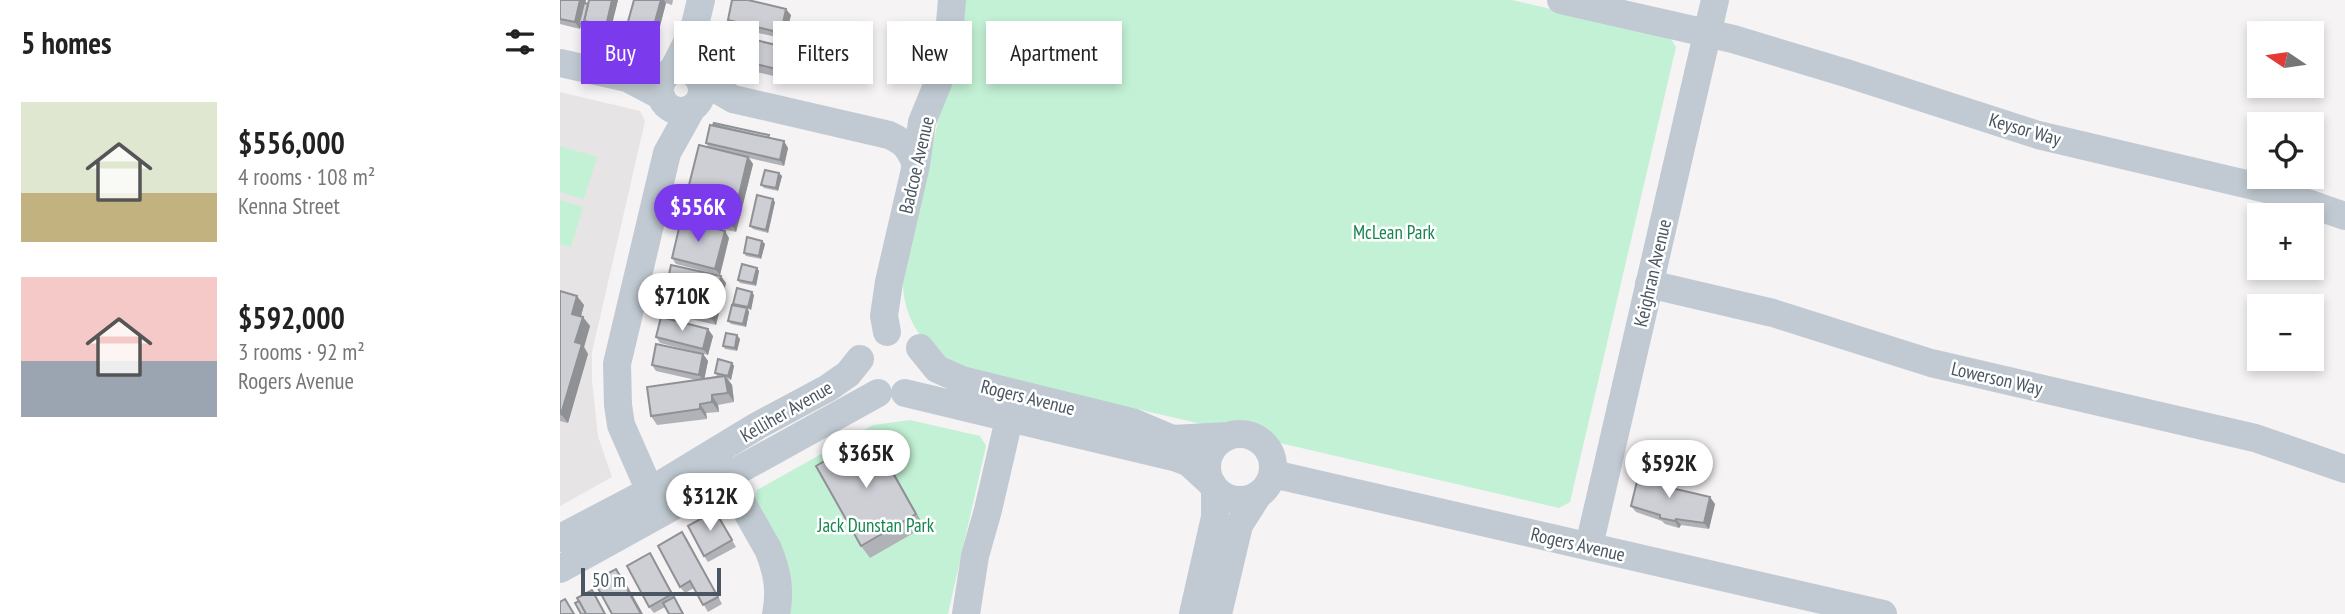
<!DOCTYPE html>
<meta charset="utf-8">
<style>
:root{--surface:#fff;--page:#f6f6f6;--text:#222;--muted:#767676;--accent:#7c3aed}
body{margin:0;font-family:"PT Sans Narrow",sans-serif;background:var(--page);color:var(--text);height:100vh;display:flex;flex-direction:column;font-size:26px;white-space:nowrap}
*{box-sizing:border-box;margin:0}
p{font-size:23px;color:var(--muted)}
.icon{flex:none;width:38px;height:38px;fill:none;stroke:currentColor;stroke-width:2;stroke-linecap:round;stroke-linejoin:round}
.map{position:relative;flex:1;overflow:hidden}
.details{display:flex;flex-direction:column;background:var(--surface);width:560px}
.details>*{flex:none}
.top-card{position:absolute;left:21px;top:21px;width:665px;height:63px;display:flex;gap:14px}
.needle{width:46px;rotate:283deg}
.fabs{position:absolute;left:1687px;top:21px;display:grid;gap:14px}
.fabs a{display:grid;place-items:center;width:77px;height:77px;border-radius:0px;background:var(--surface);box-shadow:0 4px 10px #0003;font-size:35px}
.scale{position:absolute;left:21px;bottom:18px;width:140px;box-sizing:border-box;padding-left:7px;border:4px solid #4a5661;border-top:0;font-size:19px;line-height:24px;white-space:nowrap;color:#4a5661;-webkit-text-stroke:5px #fff;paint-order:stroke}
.price{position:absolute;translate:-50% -60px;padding:0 16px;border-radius:24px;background:#fff;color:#222;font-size:23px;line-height:46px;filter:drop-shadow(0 2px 4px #0008)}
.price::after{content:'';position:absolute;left:50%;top:42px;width:21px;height:16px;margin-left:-10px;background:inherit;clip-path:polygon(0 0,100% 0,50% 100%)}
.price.current{background:var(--accent);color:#fff}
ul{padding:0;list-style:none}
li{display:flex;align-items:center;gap:21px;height:175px;padding:0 21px}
li span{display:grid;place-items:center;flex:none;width:196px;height:140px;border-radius:0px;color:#555}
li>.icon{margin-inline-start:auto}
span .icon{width:84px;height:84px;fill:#fffc;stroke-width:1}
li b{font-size:30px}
h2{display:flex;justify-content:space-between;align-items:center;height:84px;padding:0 21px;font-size:30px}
.pill{padding:0 24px;border-radius:0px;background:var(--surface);box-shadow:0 4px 10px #0003;font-size:24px;line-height:63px}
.pill.current{background:var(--accent);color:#fff}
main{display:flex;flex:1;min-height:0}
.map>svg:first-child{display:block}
</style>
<main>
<section class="details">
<h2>5 homes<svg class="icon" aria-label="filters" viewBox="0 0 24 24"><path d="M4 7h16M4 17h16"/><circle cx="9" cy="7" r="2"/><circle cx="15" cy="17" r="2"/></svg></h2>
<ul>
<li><span style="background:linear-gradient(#dfe7d0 65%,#c2b280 0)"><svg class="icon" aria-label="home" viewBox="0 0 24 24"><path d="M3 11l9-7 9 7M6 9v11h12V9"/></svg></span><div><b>$556,000</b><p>4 rooms · 108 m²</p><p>Kenna Street</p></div></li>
<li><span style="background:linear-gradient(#f6c9c9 60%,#9aa5b1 0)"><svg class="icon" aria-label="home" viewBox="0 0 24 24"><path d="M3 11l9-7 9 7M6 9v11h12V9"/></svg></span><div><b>$592,000</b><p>3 rooms · 92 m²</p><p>Rogers Avenue</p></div></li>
</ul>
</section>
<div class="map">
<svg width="1785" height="614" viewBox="0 0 1785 614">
<rect width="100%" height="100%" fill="#f5f3f3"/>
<polygon fill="#e6e4e5" points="0,92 80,111 85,121 32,352 32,380 38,436 52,477 0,506"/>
<g fill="#c3f1d5">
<path d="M406,0h546l158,37 6,10 -106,455 -11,6 -279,-65c-26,-19 -38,-21 -70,-17l-242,-56c-43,-16 -68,-52 -65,-97z"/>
<polygon points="0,146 37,157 24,199 0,192"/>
<polygon points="0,200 23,207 11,247 0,244"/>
<polygon points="350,420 420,436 426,446 388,614 228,614 194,501 197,490 313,425"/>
</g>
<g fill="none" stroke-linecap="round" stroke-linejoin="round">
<g stroke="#c1cad2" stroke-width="28">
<polyline points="1001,0 1173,39 1286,73 1478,135 1707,189 1785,216"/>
<polyline points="0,63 67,78 101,96"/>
<circle cx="121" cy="90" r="21"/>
<polyline points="113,70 134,29 141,0"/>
<path d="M139,79l34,20 156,36c16,7 21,14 27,30"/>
<polyline points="1089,284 1213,313 1371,363 1695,438 1785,469"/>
<polyline points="327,332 324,316 329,282 356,165 362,122 380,78 388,46 392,0"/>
<polyline points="360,348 377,369 402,380 572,422 612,439 668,436"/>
<polyline points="345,393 617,458 628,462 652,484"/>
<circle cx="680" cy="467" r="33"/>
<path d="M158,461l50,88c9,22 13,41 8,65"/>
<polyline points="713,474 1323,614"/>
<polyline points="90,491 61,425 58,405 57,364 107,153 132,108"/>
<polyline points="0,538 90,491 197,426 268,388 288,374 300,359"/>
<polyline points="1029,546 1155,0"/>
<polyline points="0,569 318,393"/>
<polyline points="406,614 415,556 428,510 453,402"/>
<polyline points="633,614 655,517 655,489"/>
<polyline points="658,614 679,525 698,495"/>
</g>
</g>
<g fill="#b0b2b7">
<polygon points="0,0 26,0 26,4 28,4 29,0 58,0 50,32 22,26 21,25 20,29 0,24"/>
<polygon points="74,0 113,0 112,5 106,3 94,49 69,42 64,36"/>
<polygon points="231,15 225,39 172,27 168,20"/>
<polygon points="237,50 244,59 239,82 163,64 156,54"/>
<polygon points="146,143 228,148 224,166 189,158 193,164 176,232 127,220 122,213 149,148"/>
<polygon points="219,173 222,176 218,191 204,188 201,185"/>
<polygon points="215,202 208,233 193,229 190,226"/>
<polygon points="169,238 160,275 116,264 112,258"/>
<polygon points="202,241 205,244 201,259 186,256 184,253"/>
<polygon points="197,268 199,271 196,286 180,283 178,280"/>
<polygon points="166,283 156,325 106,313 102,307"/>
<polygon points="0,291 24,305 21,316 30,326 24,347 28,354 8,423 0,421"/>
<polygon points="194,295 191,310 188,309 189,312 186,327 171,324 168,321 174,305 173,304"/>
<polygon points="153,336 148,355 100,343 96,337"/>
<polygon points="180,339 177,351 165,349 163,346"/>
<polygon points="143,354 148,361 144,378 157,376 155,373 172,363 174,366 171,380 168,379 172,385 174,402 158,405 159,412 146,413 147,419 97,425 91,416 136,380 96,371 92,365"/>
<polygon points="311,434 319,446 364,527 310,558 301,546"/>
<polygon points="1109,478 1114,484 1113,489 1155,504 1149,529 1121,525 1119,528 1105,524 1102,521 1076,512 1071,506"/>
<polygon points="155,511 176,547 148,562 144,556"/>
<polygon points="122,532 162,604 148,612 134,588 125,593 120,587"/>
<polygon points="94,560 124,614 105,607 94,613 89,607"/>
</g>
<g fill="#909195">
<polygon points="20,0 26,0 21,23 19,23 21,25 20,29 15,22"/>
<polygon points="52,0 58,0 50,32 46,26"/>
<polygon points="101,0 104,0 106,3 94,49 89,43"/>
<polygon points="226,9 231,15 225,39 221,33"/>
<polygon points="237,50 244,59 239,82 232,73"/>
<polygon points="224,141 228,148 224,166 220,160"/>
<polygon points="188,157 193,164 176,232 172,225"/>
<polygon points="219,173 222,176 218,191 216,188"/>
<polygon points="213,199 215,202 208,233 206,230"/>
<polygon points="165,231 169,238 160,275 155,269"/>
<polygon points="202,241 205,244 201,259 199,256"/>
<polygon points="197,268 199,271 196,286 193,283"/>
<polygon points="161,276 166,283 156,325 151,318"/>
<polygon points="192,292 194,295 191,310 188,307"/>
<polygon points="17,296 24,305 19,323 12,314"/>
<polygon points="187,308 189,312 186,327 183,324"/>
<polygon points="23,317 30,326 24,347 28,354 8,423 1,414 15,342"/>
<polygon points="148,329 153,336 148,355 143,349"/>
<polygon points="177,335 180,339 177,351 175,348"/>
<polygon points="143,354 148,361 144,381 139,375"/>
<polygon points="172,363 174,366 171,380 168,376"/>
<polygon points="165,376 172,385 174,402 168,393"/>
<polygon points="152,395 158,405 159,412 152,402"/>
<polygon points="140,404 146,413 147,419 140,409"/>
<polygon points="311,434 319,446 364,527 356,514"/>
<polygon points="1109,478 1114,484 1112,494 1107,487"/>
<polygon points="1150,497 1155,504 1149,529 1144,523"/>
<polygon points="1116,519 1121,525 1119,528 1115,521"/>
<polygon points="122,532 127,539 162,604 158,597"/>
<polygon points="90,553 94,560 117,601 112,594"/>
<polygon points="56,569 63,578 83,614 81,614"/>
</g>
<g fill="#cdcfd5" stroke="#909195" stroke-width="2">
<polygon points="0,0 20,0 15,22 0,19"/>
<polygon points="29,0 52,0 46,26 24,21"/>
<polygon points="74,0 101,0 89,43 64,36"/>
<polygon points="172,0 188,0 226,9 221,33 168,20"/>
<polygon points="24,3 28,4 24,21 26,24 19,23"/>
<polygon points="162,32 237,50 232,73 156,54"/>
<polygon points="154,123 209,135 208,138 153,125"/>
<polygon points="150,125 224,141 220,160 146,143"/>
<polygon points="139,145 188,157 172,225 122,213"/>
<polygon points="205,170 219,173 216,188 201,185"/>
<polygon points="197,195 213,199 206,230 190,226"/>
<polygon points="121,220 165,231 155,269 112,258"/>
<polygon points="187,237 202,241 199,256 184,253"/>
<polygon points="182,264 197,268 193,283 178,280"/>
<polygon points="111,265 161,276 151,318 102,307"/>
<polygon points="177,288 192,292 188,307 173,304"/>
<polygon points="0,291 17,296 12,314 23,317 15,342 22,344 1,414 0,413"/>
<polygon points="172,305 187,308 183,324 168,321"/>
<polygon points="101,317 148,329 143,349 96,337"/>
<polygon points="166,333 177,335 175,348 163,346"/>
<polygon points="96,344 143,354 139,375 92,365"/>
<polygon points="158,359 172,363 168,376 155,373"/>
<polygon points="165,376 168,393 152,395 152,402 140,404 140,409 91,416 87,387"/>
<polygon points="311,434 356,514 301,546 256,466"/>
<polygon points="1086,472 1109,478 1107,487 1150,497 1144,523 1116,519 1115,521 1100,518 1100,515 1071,506 1079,473 1085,475"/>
<polygon points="155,511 172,540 144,556 128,526"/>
<polygon points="122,532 158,597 143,605 130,581 120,587 98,546"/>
<polygon points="90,553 112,594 89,607 67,566"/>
<polygon points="56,569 81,614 52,614 34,581"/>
<polygon points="32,590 45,614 26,614 17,598"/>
<polygon points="114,597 123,614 109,614 103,603"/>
<polygon points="5,599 14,614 0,614 0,602"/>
<polygon points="19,601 26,614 21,614 15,603"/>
</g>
<g text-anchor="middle" stroke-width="5" stroke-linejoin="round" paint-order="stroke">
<g font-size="19" fill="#4a5661" stroke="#fff">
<text transform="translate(1465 129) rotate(16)" y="7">Keysor Way</text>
<text transform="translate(356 165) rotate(-77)" y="7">Badcoe Avenue</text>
<text transform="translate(1092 273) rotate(-77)" y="7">Keighran Avenue</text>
<text transform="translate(1437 378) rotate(13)" y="7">Lowerson Way</text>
<text transform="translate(468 397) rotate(14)" y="7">Rogers Avenue</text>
<text transform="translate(226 411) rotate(-30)" y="7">Kelliher Avenue</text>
<text transform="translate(1018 544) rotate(13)" y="7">Rogers Avenue</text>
</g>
<g font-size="19" fill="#17864f" stroke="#fff">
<text x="834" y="239">McLean Park</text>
<text x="316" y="532">Jack Dunstan Park</text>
</g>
</g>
</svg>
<div class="fabs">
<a><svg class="needle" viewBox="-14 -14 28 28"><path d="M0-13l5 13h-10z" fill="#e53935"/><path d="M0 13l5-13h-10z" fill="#767676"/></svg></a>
<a><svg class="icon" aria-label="locate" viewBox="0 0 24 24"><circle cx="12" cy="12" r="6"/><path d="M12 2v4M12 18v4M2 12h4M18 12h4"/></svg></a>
<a>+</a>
<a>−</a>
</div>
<div class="scale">50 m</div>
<b class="price current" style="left:138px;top:244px">$556K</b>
<b class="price" style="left:122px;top:333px">$710K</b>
<b class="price" style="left:306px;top:490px">$365K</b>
<b class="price" style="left:1109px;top:500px">$592K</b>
<b class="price" style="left:150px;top:533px">$312K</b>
<div class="top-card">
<a class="pill current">Buy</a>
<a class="pill">Rent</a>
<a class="pill">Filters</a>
<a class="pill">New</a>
<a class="pill">Apartment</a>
</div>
</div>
</main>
